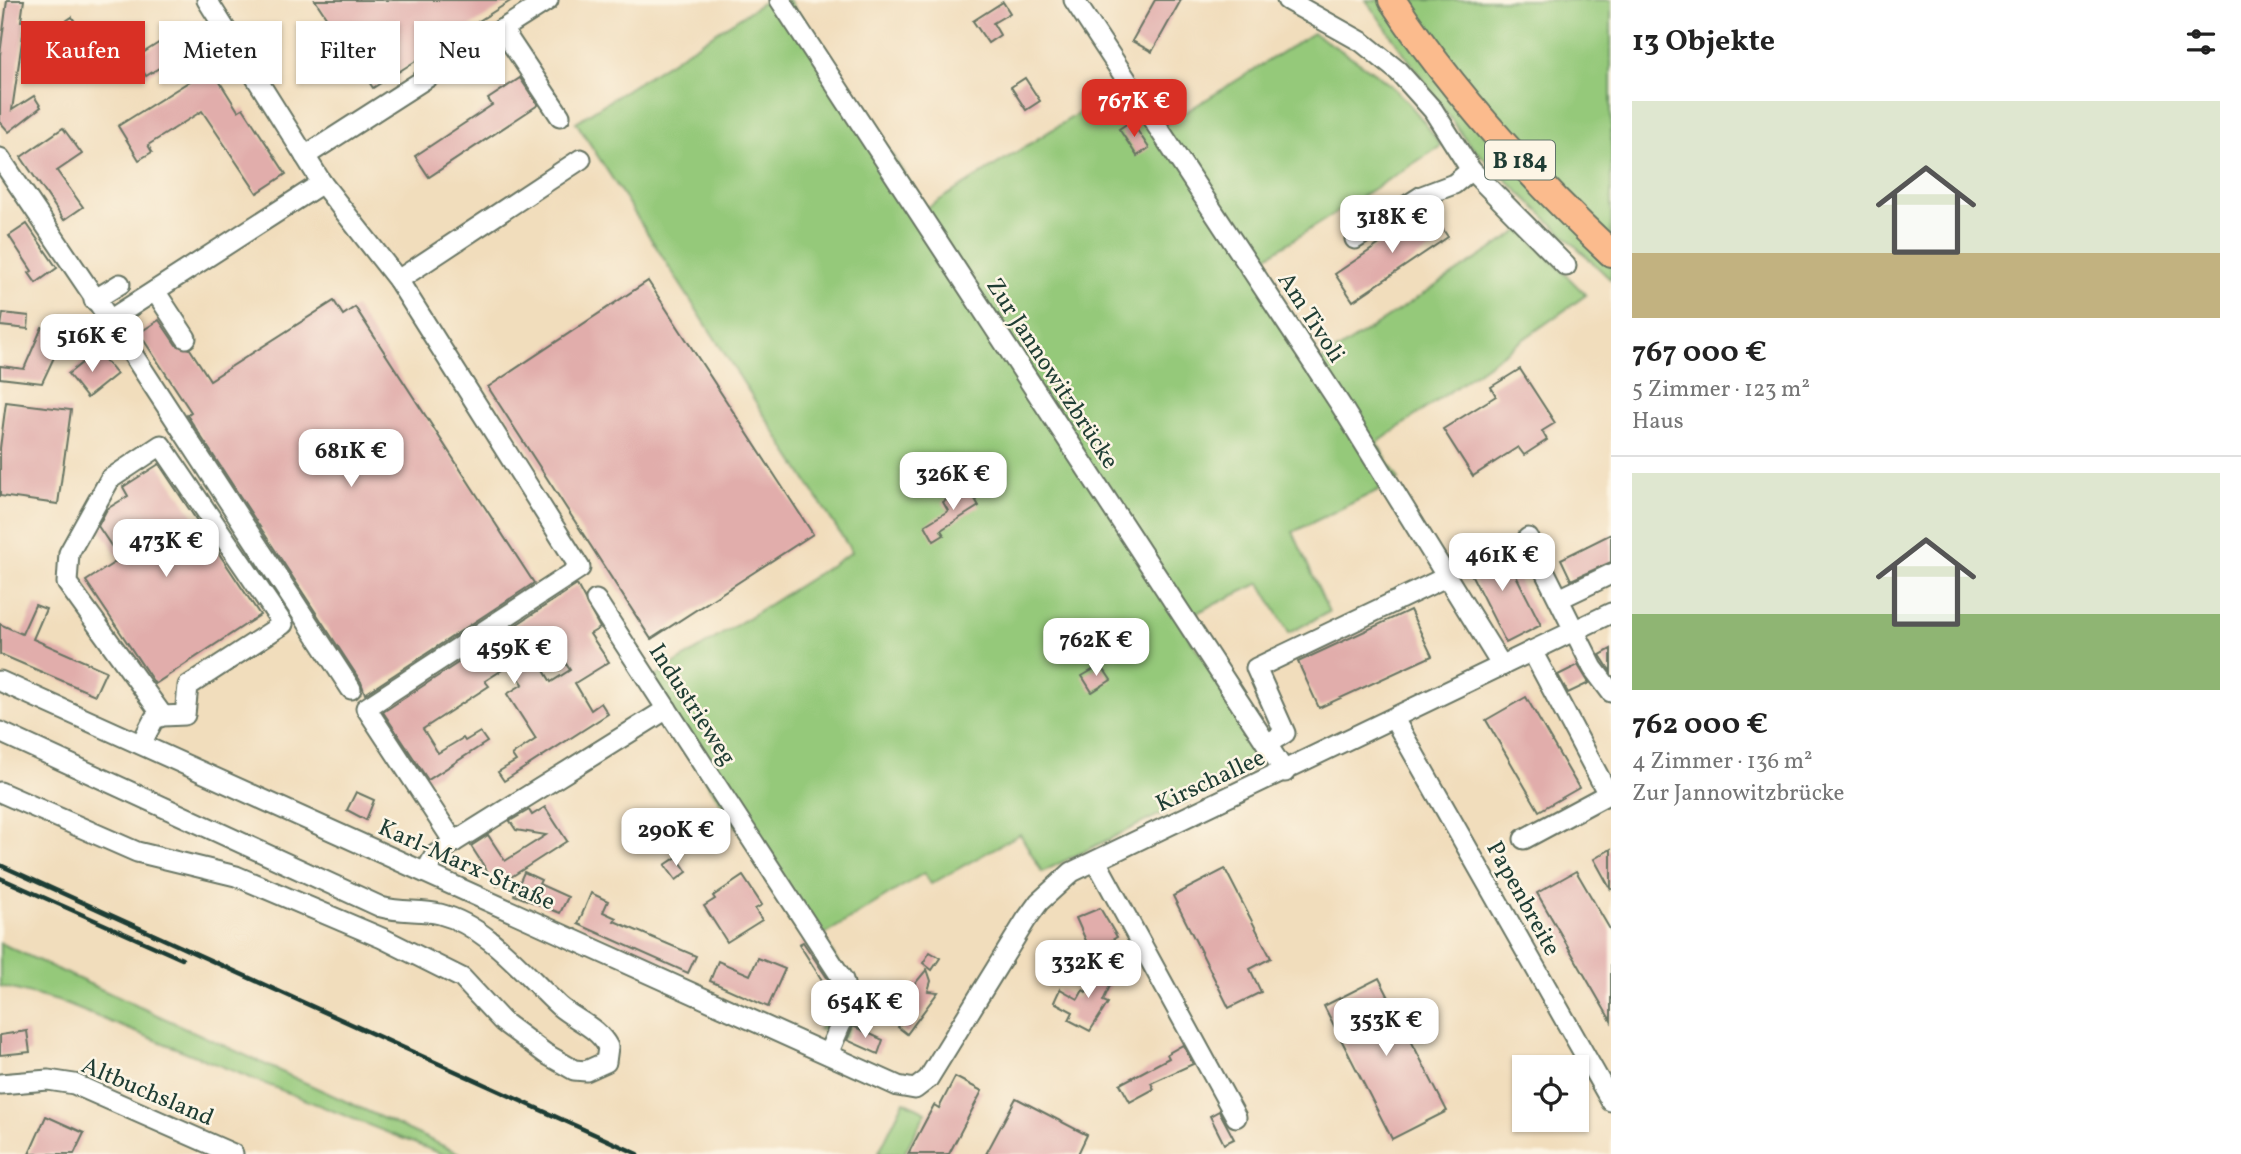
<!DOCTYPE html>
<html lang="de">
<meta charset="utf-8">
<style>
:root{--surface:#fff;--page:#f6f6f6;--text:#222;--muted:#767676;--line:#e0e0e0;--accent:#d93025}
body{margin:0;font-family:Vollkorn,serif;background:var(--page);color:var(--text);height:100vh;display:flex;flex-direction:column;font-size:26px;white-space:nowrap}
*{box-sizing:border-box;margin:0}
p{font-size:23px;color:var(--muted)}
.icon{flex:none;width:38px;height:38px;fill:none;stroke:currentColor;stroke-width:2;stroke-linecap:round;stroke-linejoin:round}
.map{position:relative;flex:1;overflow:hidden}
.details{display:flex;flex-direction:column;background:var(--surface);width:630px}
.details>*{flex:none}
.guide{position:absolute;left:21px;top:21px;width:665px;height:63px;display:flex;gap:14px}
.fabs{position:absolute;left:1512px;top:1055px;display:grid;gap:14px}
.fabs a{display:grid;place-items:center;width:77px;height:77px;border-radius:0px;background:var(--surface);box-shadow:0 2px 5px #0004;font-size:35px}
.price{position:absolute;translate:-50% -60px;padding:0 16px;border-radius:14px;background:#fff;color:#222;font-size:23px;line-height:46px;filter:drop-shadow(0 2px 4px #0008)}
.price::after{content:'';position:absolute;left:50%;top:42px;width:21px;height:16px;margin-left:-10px;background:inherit;clip-path:polygon(0 0,100% 0,50% 100%)}
.price.on{background:var(--accent);color:#fff}
ul{padding:0;list-style:none}
li{display:grid;align-content:center;gap:14px;height:371px;padding:0 21px}
li+li{border-top:2px solid var(--line)}
li span{display:grid;place-items:center;height:217px;border-radius:0px;color:#555}
li>.icon{margin-inline-start:auto}
span .icon{width:126px;height:126px;fill:#fffc;stroke-width:1}
li b{font-size:30px}
h2{display:flex;justify-content:space-between;align-items:center;height:84px;padding:0 21px;font-size:30px}
.pill{padding:0 24px;border-radius:0px;background:var(--surface);box-shadow:0 2px 5px #0004;font-size:24px;line-height:63px}
.pill.on{background:var(--accent);color:#fff}
main{display:flex;flex:1;min-height:0}
.map>svg:first-child{display:block}
</style>
<main>
<div class="map">
<svg width="1611" height="1154" viewBox="0 0 1611 1154">
<rect width="100%" height="100%" fill="#fcf5e5"/>
<filter id="ink" filterUnits="userSpaceOnUse"><feTurbulence type="fractalNoise" baseFrequency=".0143" numOctaves="2"/><feDisplacementMap in="SourceGraphic" scale="14" xChannelSelector="R" yChannelSelector="G"/><feConvolveMatrix kernelMatrix="1 2 1 2 8 2 1 2 1" color-interpolation-filters="sRGB"/></filter>
<filter id="wash" filterUnits="userSpaceOnUse"><feTurbulence type="fractalNoise" baseFrequency=".00686" numOctaves="4" result="noise"/><feDisplacementMap in="SourceGraphic" scale="28" xChannelSelector="R" yChannelSelector="G"/><feGaussianBlur stdDeviation="1.57" result="paint"/><feColorMatrix in="noise" values="0 0 0 0 0 0 0 0 0 0 0 0 0 0 0 0 0 1.4 0 .05"/><feComposite in="paint" operator="in"/></filter>
<g filter="url(#wash)">
<rect width="100%" height="100%" fill="#f1ddbc"/>
<g fill="#95c97a" stroke="#5a8357" stroke-width="2">
<path d="M767,0h22l138,208 195,-122 43,39 148,-92c61,38 88,52 128,113l-186,118 66,97 200,-131 65,65 -209,148 22,37 -106,52 36,80 -40,21 -29,-50 -81,38 79,124 4,10 -1,10 -219,107 -22,-38 -89,50 -7,-11 -102,63 40,67 -18,35 -26,-9c16,-15 26,-23 21,-46l-196,-299 209,-132 -276,-430z"/>
<polygon points="1366,0 1611,0 1611,280 1469,144"/>
<polygon points="0,943 461,1154 441,1154 58,1001 0,986"/>
<polygon points="904,1101 926,1112 904,1154 878,1154"/>
</g>
<g id="blocks">
<g fill="#e1adab" fill-rule="evenodd">
<polygon points="7,0 24,0 21,21 25,21 12,110 34,96 41,107 9,132 0,122 0,55"/>
<polygon points="315,0 512,0 373,88"/>
<polygon points="1155,0 1181,0 1152,52 1132,41"/>
<polygon points="1003,2 1010,13 993,23 1000,35 988,43 973,21"/>
<polygon points="72,17 103,65 82,78 51,31"/>
<polygon points="179,30 191,48 146,76 135,58"/>
<polygon points="211,68 238,111 243,108 286,174 257,193 202,111 148,145 152,152 139,160 118,126"/>
<polygon points="520,78 538,105 429,177 415,156 492,105 488,99"/>
<polygon points="1025,78 1040,101 1026,110 1011,87"/>
<polygon points="1131,121 1149,148 1137,156 1119,129"/>
<polygon points="63,128 82,154 57,171 83,207 64,220 21,157"/>
<polygon points="1430,210 1448,237 1353,301 1335,274"/>
<polygon points="27,224 57,268 36,283 29,273 32,271 9,236"/>
<polygon points="648,281 813,534 651,639 488,387"/>
<polygon points="334,301 343,315 355,307 534,583 365,694 361,682 187,415 191,412 139,333 159,320 176,345 190,349 210,380"/>
<polygon points="3,313 29,316 28,329 1,326"/>
<polygon points="42,327 64,336 42,383 0,378 0,366 24,369"/>
<polygon points="97,351 117,374 87,398 68,374"/>
<polygon points="1520,369 1555,423 1542,431 1547,440 1524,455 1518,447 1473,476 1443,429 1496,396 1491,387"/>
<polygon points="6,402 71,410 58,504 0,496 0,448"/>
<polygon points="159,464 260,615 155,684 86,581 120,559 98,526 107,509 128,496 123,487"/>
<polygon points="968,487 979,506 941,530 944,535 934,541 925,525 948,511 943,502"/>
<polygon points="1611,534 1611,562 1571,580 1561,559"/>
<polygon points="1499,542 1541,625 1506,643 1464,560"/>
<path d="M577,585l23,43 -10,6 19,28 -34,21 16,27 10,-7 7,11 -104,67 -6,-9 18,-11 -4,-6 24,-16 -29,-45 16,-10 -13,-19 -25,16 4,5 -66,43 15,24 25,-15 2,3 15,-9 7,10 -59,38 -45,-68zM550,639l20,31 -19,12 -19,-31z"/>
<polygon points="35,605 46,609 33,639 106,671 95,695 0,654 0,624 22,634"/>
<polygon points="1410,610 1432,656 1319,708 1298,662"/>
<polygon points="1611,649 1611,672 1600,655"/>
<polygon points="1101,665 1111,680 1092,692 1082,676"/>
<polygon points="1578,665 1589,683 1568,693 1558,675"/>
<polygon points="1526,697 1579,788 1539,811 1486,720"/>
<polygon points="356,792 374,800 366,820 347,810"/>
<polygon points="545,807 567,841 497,886 471,846 488,835 505,861 546,835 516,830 510,821 529,810 532,815"/>
<polygon points="687,814 699,827 676,848 664,835"/>
<polygon points="1611,849 1611,890 1594,859"/>
<polygon points="677,857 687,872 676,880 665,865"/>
<polygon points="1225,869 1271,958 1250,969 1261,992 1229,1008 1173,896"/>
<polygon points="1576,871 1611,931 1611,1021 1537,893"/>
<polygon points="524,872 541,880 539,884 568,897 560,913 514,895"/>
<polygon points="743,876 762,905 755,909 762,920 727,942 704,906 715,899 713,896"/>
<polygon points="591,893 608,901 603,912 616,918 614,921 696,956 688,973 578,924"/>
<polygon points="1100,908 1117,937 1091,952 1076,918"/>
<polygon points="803,942 832,985 836,1004 829,1019 821,1009 834,999 799,944"/>
<polygon points="930,952 940,958 932,970 923,963"/>
<polygon points="758,958 785,969 768,1007 710,981 718,961 750,975"/>
<polygon points="1098,967 1115,975 1103,1001 1108,1003 1090,1031 1069,1020 1073,1012 1054,1002 1060,989 1078,999 1083,990 1086,992"/>
<polygon points="927,969 931,981 928,991 938,992 907,1034 898,1027 904,1019 880,997 888,986 904,997"/>
<polygon points="1379,978 1447,1111 1392,1139 1324,1006"/>
<polygon points="853,1026 883,1040 878,1054 847,1040"/>
<polygon points="27,1031 30,1052 0,1055 0,1035"/>
<polygon points="1183,1045 1193,1064 1151,1083 1154,1089 1130,1102 1120,1084 1169,1058 1167,1054"/>
<polygon points="955,1077 982,1091 949,1154 908,1154 934,1105 939,1108"/>
<polygon points="1016,1098 1087,1135 1078,1154 986,1154"/>
<polygon points="1219,1111 1234,1139 1224,1144 1210,1116"/>
<polygon points="46,1116 84,1133 74,1154 29,1154"/>
</g>
</g>
</g>
<g filter="url(#ink)">
<use href="#blocks" fill-opacity="0" stroke="#687564" stroke-width="2"/>
<g fill="none" stroke-linecap="round" stroke-linejoin="round">
<g stroke="#687564" stroke-width="23">
<g id="minor">
<polyline points="207,0 322,183 398,280 580,568 366,708 454,842"/>
<polyline points="780,0 1285,772"/>
<polyline points="1074,0 1340,404 1502,666"/>
<polyline points="1287,0 1362,42 1398,71 1433,110 1471,170 1566,266"/>
<polyline points="502,29 560,116"/>
<polyline points="305,156 548,0"/>
<polyline points="0,158 126,344 351,689"/>
<polyline points="1355,239 1422,196 1454,184 1471,170"/>
<polyline points="398,280 581,159"/>
<polyline points="155,291 186,338"/>
<polyline points="94,300 120,284"/>
<polyline points="108,321 322,183"/>
<polyline points="1528,538 1593,668 1611,692"/>
<polyline points="1561,598 1611,574"/>
<polyline points="1400,599 1446,577"/>
<polyline points="596,600 843,980 849,1005 828,1054"/>
<polyline points="0,681 898,1086 915,1089 928,1079 1026,920 1039,902 1072,872 1611,613"/>
<polyline points="1394,719 1611,1101"/>
<path d="M0,732l381,175c20,6 40,2 59,7 48,12 85,61 119,92 16,14 39,21 49,41l-2,15 -20,9 -12,-1 -28,-16 -43,-32 -41,-44 -80,-40 -146,-62 -99,-24 -137,-60"/>
<polyline points="141,744 154,719 163,716 67,583 69,553 110,479 161,445 283,624 188,686 185,715 163,716"/>
<polyline points="1267,744 1285,733 1256,668 1394,602"/>
<polyline points="1524,839 1608,794 1532,651"/>
<polyline points="1096,861 1236,1117"/>
<polyline points="426,871 435,855 454,842 667,709"/>
<polyline points="0,1084 48,1080 74,1084 233,1154"/>
</g>
</g>
<g stroke="#687564" stroke-width="30">
<path id="major" d="M1392,0c61,93 138,177 219,253"/>
</g>
<use href="#minor" stroke="#fff" stroke-width="19"/>
<use href="#major" stroke="#fbbb8d" stroke-width="26"/>
<g stroke="#1f3d34" stroke-width="4.5">
<polyline points="0,865 638,1154"/>
<polyline points="0,878 182,959"/>
</g>
</g>
</g>
<g text-anchor="middle" stroke-width="5" stroke-linejoin="round" paint-order="stroke">
<rect fill="#fcf5e5" stroke="#617469" stroke-width="2" x="1485" y="140.5" width="70" height="39" rx="5"/>
<g font-size="23" font-weight="bold" fill="#1f3d34">
<text x="1520" y="168">B 184</text>
</g>
<g font-size="24" fill="#1f3d34" stroke="#fcf5e5">
<text transform="translate(1312 317) rotate(57)" y="8">Am Tivoli</text>
<text transform="translate(1053 373) rotate(57)" y="8">Zur Jannowitzbrücke</text>
<text transform="translate(693 704) rotate(57)" y="8">Industrieweg</text>
<text transform="translate(1210 780) rotate(-25)" y="8">Kirschallee</text>
<text transform="translate(467 864) rotate(24)" y="8">Karl-Marx-Straße</text>
<text transform="translate(1524 898) rotate(61)" y="8">Papenbreite</text>
<text transform="translate(148 1091) rotate(23)" y="8">Altbuchsland</text>
</g>
</g>
</svg>
<div class="fabs">
<a><svg class="icon" aria-label="locate" viewBox="0 0 24 24"><circle cx="12" cy="12" r="6"/><path d="M12 2v4M12 18v4M2 12h4M18 12h4"/></svg></a>
</div>
<b class="price on" style="left:1134px;top:139px">767K €</b>
<b class="price" style="left:1392px;top:255px">318K €</b>
<b class="price" style="left:92px;top:374px">516K €</b>
<b class="price" style="left:351px;top:489px">681K €</b>
<b class="price" style="left:953px;top:512px">326K €</b>
<b class="price" style="left:166px;top:579px">473K €</b>
<b class="price" style="left:1502px;top:593px">461K €</b>
<b class="price" style="left:1096px;top:678px">762K €</b>
<b class="price" style="left:514px;top:686px">459K €</b>
<b class="price" style="left:676px;top:868px">290K €</b>
<b class="price" style="left:1088px;top:1000px">332K €</b>
<b class="price" style="left:865px;top:1040px">654K €</b>
<b class="price" style="left:1386px;top:1058px">353K €</b>
<div class="guide">
<a class="pill on">Kaufen</a>
<a class="pill">Mieten</a>
<a class="pill">Filter</a>
<a class="pill">Neu</a>
</div>
</div>
<section class="details">
<h2>13 Objekte<svg class="icon" aria-label="filters" viewBox="0 0 24 24"><path d="M4 7h16M4 17h16"/><circle cx="9" cy="7" r="2"/><circle cx="15" cy="17" r="2"/></svg></h2>
<ul>
<li><span style="background:linear-gradient(#dfe7d0 70%,#c2b280 0)"><svg class="icon" aria-label="home" viewBox="0 0 24 24"><path d="M3 11l9-7 9 7M6 9v11h12V9"/></svg></span><div><b>767 000 €</b><p>5 Zimmer · 123 m²</p><p>Haus</p></div></li>
<li><span style="background:linear-gradient(#dfe7d0 65%,#8fb573 0)"><svg class="icon" aria-label="home" viewBox="0 0 24 24"><path d="M3 11l9-7 9 7M6 9v11h12V9"/></svg></span><div><b>762 000 €</b><p>4 Zimmer · 136 m²</p><p>Zur Jannowitzbrücke</p></div></li>
</ul>
</section>
</main>
